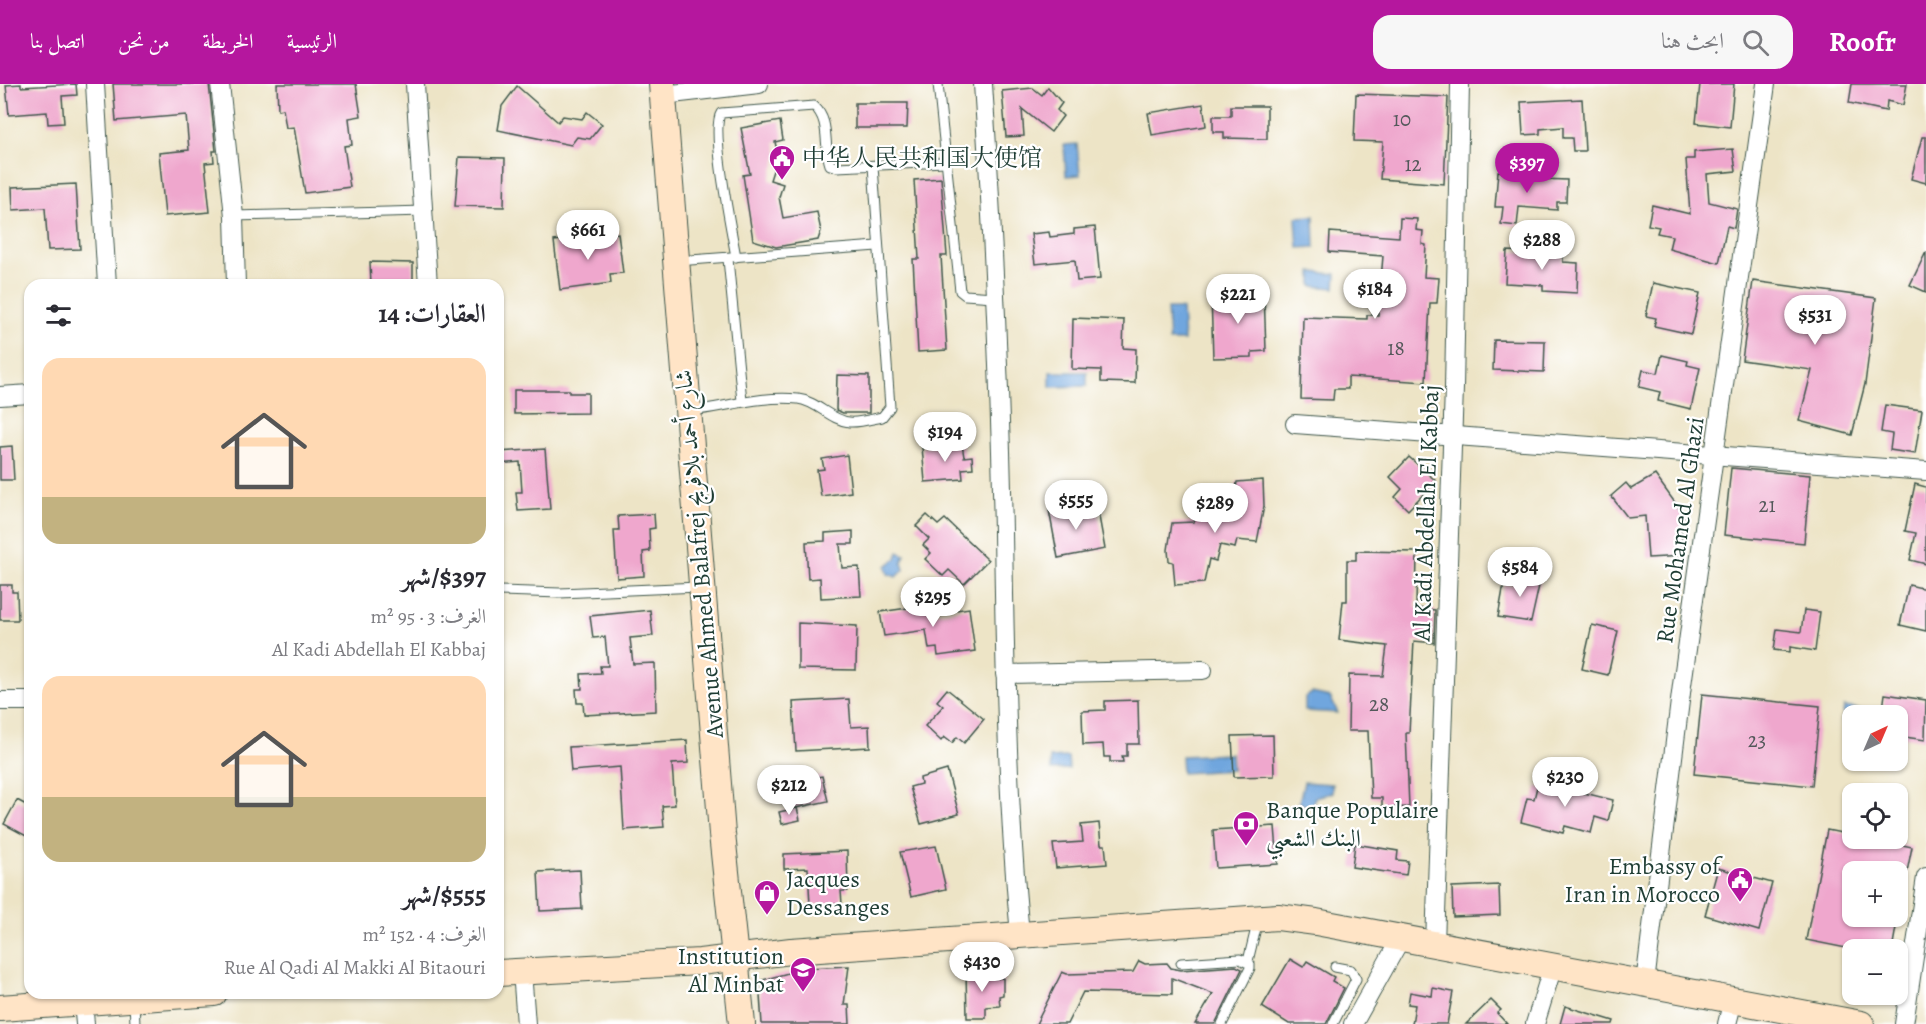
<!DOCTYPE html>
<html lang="ar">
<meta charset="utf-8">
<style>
:root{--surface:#fff;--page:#f7f7f7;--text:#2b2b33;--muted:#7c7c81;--accent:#b5179e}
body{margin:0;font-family:Alegreya,Amiri,"Noto Serif SC",serif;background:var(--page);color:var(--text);direction:rtl;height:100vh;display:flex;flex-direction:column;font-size:22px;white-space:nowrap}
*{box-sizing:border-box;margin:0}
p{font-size:20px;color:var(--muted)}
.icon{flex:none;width:33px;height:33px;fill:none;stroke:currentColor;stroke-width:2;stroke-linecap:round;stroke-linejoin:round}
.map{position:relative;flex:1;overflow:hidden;direction:ltr}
.sheet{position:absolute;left:24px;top:195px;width:480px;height:720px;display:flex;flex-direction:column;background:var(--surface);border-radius:18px;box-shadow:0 2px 4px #0004;direction:rtl}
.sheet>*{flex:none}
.needle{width:39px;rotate:44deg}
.controls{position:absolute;left:1842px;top:621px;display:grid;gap:12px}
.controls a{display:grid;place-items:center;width:66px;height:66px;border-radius:12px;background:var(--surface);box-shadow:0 2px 4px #0004;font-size:30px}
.price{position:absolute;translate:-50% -51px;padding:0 14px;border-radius:21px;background:#fff;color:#222;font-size:20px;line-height:39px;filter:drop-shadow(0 2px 3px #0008)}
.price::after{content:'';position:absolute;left:50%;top:36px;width:18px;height:14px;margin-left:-9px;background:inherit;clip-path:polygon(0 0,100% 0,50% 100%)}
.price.active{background:var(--accent);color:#fff}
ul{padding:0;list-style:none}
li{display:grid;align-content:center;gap:12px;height:318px;padding:0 18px}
li span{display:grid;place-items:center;height:186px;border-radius:18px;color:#555}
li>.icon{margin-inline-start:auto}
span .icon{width:108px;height:108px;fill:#fffc;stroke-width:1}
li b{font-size:26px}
h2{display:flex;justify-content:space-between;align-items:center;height:72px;padding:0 18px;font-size:26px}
header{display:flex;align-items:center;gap:36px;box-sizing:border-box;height:84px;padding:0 30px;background:var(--accent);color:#fff}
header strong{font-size:28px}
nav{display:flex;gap:33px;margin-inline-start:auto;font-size:21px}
.search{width:420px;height:54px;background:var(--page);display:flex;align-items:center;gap:15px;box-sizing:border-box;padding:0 21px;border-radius:18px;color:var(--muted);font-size:22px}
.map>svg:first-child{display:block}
</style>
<header>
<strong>Roofr</strong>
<div class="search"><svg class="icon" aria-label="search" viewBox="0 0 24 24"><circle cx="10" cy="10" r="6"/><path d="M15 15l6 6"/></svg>ابحث هنا</div>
<nav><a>الرئيسية</a><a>الخريطة</a><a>من نحن</a><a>اتصل بنا</a></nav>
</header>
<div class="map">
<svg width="1926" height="940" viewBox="0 0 1926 940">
<rect width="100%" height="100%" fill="#fff"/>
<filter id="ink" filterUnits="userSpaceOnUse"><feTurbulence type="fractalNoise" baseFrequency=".0167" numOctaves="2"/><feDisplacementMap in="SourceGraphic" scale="12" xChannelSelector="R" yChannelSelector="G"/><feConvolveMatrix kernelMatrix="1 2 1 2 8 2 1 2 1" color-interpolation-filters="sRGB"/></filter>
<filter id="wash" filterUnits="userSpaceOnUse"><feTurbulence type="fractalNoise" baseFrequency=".008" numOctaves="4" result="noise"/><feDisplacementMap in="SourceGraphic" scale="24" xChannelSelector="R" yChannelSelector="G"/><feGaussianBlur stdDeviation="1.35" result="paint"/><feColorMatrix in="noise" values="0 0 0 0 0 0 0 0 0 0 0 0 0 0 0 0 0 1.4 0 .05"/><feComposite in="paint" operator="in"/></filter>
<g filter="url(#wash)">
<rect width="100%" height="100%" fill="#ede4c6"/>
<g fill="#70a6de" stroke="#487289" stroke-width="1.5">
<polygon points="1077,60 1080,91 1066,92 1064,61"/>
<polygon points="1314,132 1315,163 1298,164 1296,133"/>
<polygon points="1312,188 1336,190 1335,204 1312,202"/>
<polygon points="1167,225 1182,225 1184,257 1169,257"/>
<polygon points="1050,288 1087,288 1087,302 1050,303"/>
<polygon points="898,468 905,471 902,478 904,486 896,493 888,490 886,482 896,475"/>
<polygon points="1312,609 1330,613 1338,629 1305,627 1305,613"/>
<polygon points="1844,623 1873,627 1872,631 1852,632 1852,638 1842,637"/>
<polygon points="1231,670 1232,686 1182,689 1181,672"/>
<polygon points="1068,673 1069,685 1051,686 1050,674"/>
<polygon points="1304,698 1332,700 1332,709 1315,713 1312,723 1299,719"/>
</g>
<g id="blocks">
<g fill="#efa7cd">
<polygon points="21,0 21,3 76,0 77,11 62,12 64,39 48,40 47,28 9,31 6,1"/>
<polygon points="113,0 209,0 216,67 213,67 214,78 205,79 210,128 165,132 159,69 189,66 186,31 116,37"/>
<polygon points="277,0 356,0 361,32 349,34 352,61 344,62 350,103 305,109 294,43 286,44 283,25 278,26"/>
<polygon points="1700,0 1734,0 1730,43 1696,39"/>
<polygon points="1852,0 1907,0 1903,21 1887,17 1886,27 1849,19"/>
<polygon points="517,2 558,38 563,32 582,35 587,28 602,40 590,55 577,53 571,61 498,46 502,22"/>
<polygon points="1048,3 1062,19 1057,26 1063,32 1051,48 1022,25 1024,52 1006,53 1002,7 1033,4 1042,11"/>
<polygon points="1356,10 1448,13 1444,100 1380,95 1383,58 1354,57"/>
<polygon points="1582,15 1585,67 1573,67 1572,54 1563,54 1563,43 1540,45 1540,50 1523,51 1521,18"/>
<polygon points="855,19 908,19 907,44 855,44"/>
<polygon points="1203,20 1206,42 1152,51 1148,29"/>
<polygon points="1231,22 1267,22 1267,55 1224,54 1224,48 1213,48 1213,32 1231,32"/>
<polygon points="780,37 783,56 775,58 778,71 770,96 783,100 779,113 783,134 817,128 821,147 818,156 776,163 753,156 743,91 750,90 741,44"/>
<polygon points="1922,53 1926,53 1926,99 1911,95"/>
<polygon points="1733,65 1736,87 1707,90 1709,118 1737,125 1734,144 1727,142 1719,179 1669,165 1672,152 1657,149 1659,143 1648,141 1652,121 1690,130 1686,75 1694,75 1694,68"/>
<polygon points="459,73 505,74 504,123 455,122"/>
<polygon points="1498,87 1541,90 1541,95 1567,96 1566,118 1557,118 1557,126 1519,123 1517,142 1501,140 1503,123 1495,123"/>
<polygon points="941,94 947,172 941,172 947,266 918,268 913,175 919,175 914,96"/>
<polygon points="76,100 80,165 48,166 45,124 13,126 12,103"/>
<polygon points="1400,134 1417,135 1416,146 1423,147 1422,160 1426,161 1424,193 1439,194 1437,219 1430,219 1426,298 1348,293 1348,305 1334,305 1333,316 1301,315 1303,233 1367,235 1367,231 1378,231 1383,172 1329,168 1330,148 1399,153"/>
<polygon points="1095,143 1100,195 1077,197 1075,176 1035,180 1031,150 1049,148 1050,153 1074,150 1074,145"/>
<polygon points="618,149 623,189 610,190 611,199 560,206 554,157"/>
<polygon points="1507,167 1563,170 1563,178 1578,179 1577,209 1543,207 1543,201 1505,199"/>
<polygon points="1926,168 1926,208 1910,201"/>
<polygon points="370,178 413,179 413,201 371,201"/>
<polygon points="1753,197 1876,214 1865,300 1852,351 1799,337 1812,286 1742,276"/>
<polygon points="1653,199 1700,209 1691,250 1654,242 1656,234 1646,232"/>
<polygon points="1251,207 1264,207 1266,267 1252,268 1252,273 1213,274 1211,211 1251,210"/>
<polygon points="1073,234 1124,236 1123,264 1136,265 1135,299 1101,298 1101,286 1072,285"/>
<polygon points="1494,256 1545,257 1544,288 1493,286"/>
<polygon points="1662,271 1688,277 1687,281 1700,284 1691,325 1658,317 1660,308 1639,303 1643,286 1658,289"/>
<polygon points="837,291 869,292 869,329 843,329 836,326"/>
<polygon points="514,306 569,306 569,309 588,309 588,329 514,330"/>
<polygon points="1885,321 1922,326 1915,370 1890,366 1892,350 1881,348"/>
<polygon points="962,360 964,373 972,372 973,384 962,385 963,395 925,398 922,363"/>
<polygon points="12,362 14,396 0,396 0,363"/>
<polygon points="545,365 550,425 518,427 516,408 522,408 520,378 498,380 498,368"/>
<polygon points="847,371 851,408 821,412 817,386 824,385 822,375"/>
<polygon points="1409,373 1436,397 1408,426 1395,413 1402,405 1390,393"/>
<polygon points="1731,384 1810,391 1804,459 1724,451"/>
<polygon points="1655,391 1686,434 1681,439 1683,472 1648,474 1645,432 1628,434 1611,412 1626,399 1631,405"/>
<polygon points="1263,396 1264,422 1257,458 1237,456 1235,464 1220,461 1216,477 1209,475 1204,499 1175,501 1173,478 1169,477 1168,466 1172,439 1194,438 1196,429 1233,427 1237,398"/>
<polygon points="1915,400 1926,403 1926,480 1910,476 1916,449 1905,447"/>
<polygon points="1077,421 1079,430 1098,427 1105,465 1058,474 1049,426"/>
<polygon points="654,430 655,444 649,445 650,467 643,468 644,492 617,494 614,446 619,446 618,432"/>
<polygon points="927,431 938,441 945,435 988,476 964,500 949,486 943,492 925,475 931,469 923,461 929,455 916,442"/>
<polygon points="853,447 853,460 840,460 842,484 859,483 861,512 821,514 820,494 808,495 806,458 825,457 825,449"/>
<polygon points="1356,467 1417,468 1416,524 1435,526 1434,559 1414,557 1409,649 1406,649 1409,723 1382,724 1382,714 1371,714 1368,647 1348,647 1349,591 1383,592 1387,562 1339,556 1343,517 1347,517 1347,476 1356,476"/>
<polygon points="1514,488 1541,493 1531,538 1498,533 1504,500 1512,502"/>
<polygon points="0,501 12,501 12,508 17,508 18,536 0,536"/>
<polygon points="1909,501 1926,505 1926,547 1900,541"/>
<polygon points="929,521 931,530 969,524 975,567 938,572 937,564 929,565 926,546 884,552 880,528"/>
<polygon points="650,526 653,552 630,554 633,580 655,579 656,627 584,631 583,619 577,619 576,605 582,605 581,590 601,589 600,582 608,582 605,553 593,554 590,532"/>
<polygon points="1804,526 1820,528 1815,567 1790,563 1790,568 1774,566 1777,545 1801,548"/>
<polygon points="798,539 857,542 856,586 798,585"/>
<polygon points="1592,541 1618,547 1608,591 1582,585"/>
<polygon points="947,605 984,635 964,659 957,653 952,659 944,653 941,657 925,642 943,622 937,617"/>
<polygon points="1702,610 1820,622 1812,702 1694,690"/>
<polygon points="1885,610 1926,616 1925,656 1898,652 1898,632 1882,632"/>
<polygon points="849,615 851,643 869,642 870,663 796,667 793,618"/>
<polygon points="1138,616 1139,660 1127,660 1127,672 1122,672 1123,678 1110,678 1110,673 1104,673 1103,660 1083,661 1082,627 1105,626 1105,617"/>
<polygon points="1273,651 1274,692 1234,693 1232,652"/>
<polygon points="687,656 688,679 672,680 675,721 662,722 664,743 624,746 620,683 571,687 569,663"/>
<polygon points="947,686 959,730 921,740 910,703 921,700 920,694"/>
<polygon points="1560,689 1575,693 1572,706 1613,716 1608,737 1595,733 1591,749 1565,742 1563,749 1521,738 1527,714 1534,715 1537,703 1555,707"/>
<polygon points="822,692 828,717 791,725 786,699"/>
<polygon points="17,716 30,723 30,754 4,740"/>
<polygon points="797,724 800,736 782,740 779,728"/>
<polygon points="1099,739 1101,761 1105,761 1107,780 1056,784 1053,760 1083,758 1081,741"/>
<polygon points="1275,742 1278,780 1216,784 1213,746"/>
<polygon points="1827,746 1852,751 1852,754 1871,754 1912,763 1907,788 1852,788 1852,832 1898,832 1892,866 1856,866 1806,856"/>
<polygon points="1355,760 1398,767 1397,776 1408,777 1406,791 1352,783"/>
<polygon points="936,762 946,805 911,813 900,768"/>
<polygon points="847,767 848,807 841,807 842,820 810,821 808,784 784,785 784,770"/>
<polygon points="1718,784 1772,799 1759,847 1705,831"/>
<polygon points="580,786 582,825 540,827 538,788"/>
<polygon points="1499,801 1500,831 1453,833 1452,803"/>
<polygon points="1290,875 1303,883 1307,877 1334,893 1332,897 1344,904 1326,940 1289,940 1262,923"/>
<polygon points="1139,877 1145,880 1167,879 1171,884 1181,886 1236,882 1242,885 1215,940 1195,940 1213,910 1172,894 1172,910 1083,908 1067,940 1036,940 1062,888 1067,890 1133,888"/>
<polygon points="849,882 844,921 849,921 850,940 762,940 759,897 806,884"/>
<polygon points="966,887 994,887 994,894 1003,894 1003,911 999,912 1000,922 986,923 986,934 967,934"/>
<polygon points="1433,904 1453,908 1447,940 1412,940 1415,921 1408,920 1410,908 1432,912"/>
<polygon points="1491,916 1501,926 1497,929 1507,940 1466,940"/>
<polygon points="1565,922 1614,937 1613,940 1560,940"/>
</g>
</g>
</g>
<g filter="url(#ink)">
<use href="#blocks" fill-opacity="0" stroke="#3e564a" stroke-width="1.5"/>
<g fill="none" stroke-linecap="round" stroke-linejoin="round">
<g stroke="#3e564a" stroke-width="11">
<g id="lane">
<polyline points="938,0 960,207 965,211 994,213"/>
<polyline points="234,132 425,127"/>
<path d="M736,173c-4,-24 -26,-128 -15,-144l93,-7c17,15 9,39 16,59l7,2 108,-5"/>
<polyline points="728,175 742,317"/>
<polyline points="677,177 877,162"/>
<path d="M691,327c35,-4 71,-16 107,-12 19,2 32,21 51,23 10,1 23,-3 33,-5l8,-10 -17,-241"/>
<polyline points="498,507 560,509 699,503"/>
<polyline points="1248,877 1258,836"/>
<polyline points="1181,879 1240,875 1250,880 1250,884 1222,940"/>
<polyline points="134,917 135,940"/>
<polyline points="1333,940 1356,895 1351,886 1335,883"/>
</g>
</g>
<g stroke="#3e564a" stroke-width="20">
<g id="street">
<polyline points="95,0 107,201"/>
<polyline points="220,0 234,132 236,201"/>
<polyline points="415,0 428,201"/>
<path d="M983,0c10,149 17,298 20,448 2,134 4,268 17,402"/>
<polyline points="663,11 759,0"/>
<polyline points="0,312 30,310"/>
<polyline points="1295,340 1926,387"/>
<polyline points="1005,590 1203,586"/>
<polyline points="0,617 30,617"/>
<polyline points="1435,860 1454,304 1460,0"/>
<polyline points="522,887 526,940"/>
<polyline points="1645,899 1682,601 1766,0"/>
<polyline points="83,918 85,940"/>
<polyline points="1353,940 1401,854"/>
<polyline points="1535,940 1553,882"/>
<polyline points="1727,940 1733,916"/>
<polyline points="1904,940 1926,793"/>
</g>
</g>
<g stroke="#3e564a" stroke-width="28">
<g id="secondary">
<polyline points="662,0 722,750 742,940"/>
<polyline points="498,889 700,878 791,867 1278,833 1316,838 1861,940"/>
<polyline points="0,924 214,909"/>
</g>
</g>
<use href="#lane" stroke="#fff" stroke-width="9"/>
<use href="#street" stroke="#fff" stroke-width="18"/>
<use href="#secondary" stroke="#ffe4c6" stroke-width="26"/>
</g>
</g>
<defs>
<g id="civic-pin" transform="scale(1.35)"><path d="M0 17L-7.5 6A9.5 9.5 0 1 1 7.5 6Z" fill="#b5179e" stroke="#fff"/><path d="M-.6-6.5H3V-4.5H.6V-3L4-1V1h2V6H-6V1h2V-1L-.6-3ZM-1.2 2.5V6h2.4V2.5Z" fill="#fff"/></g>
<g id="bank-pin" transform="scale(1.35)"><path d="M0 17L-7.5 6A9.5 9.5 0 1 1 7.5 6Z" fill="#b5179e" stroke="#fff"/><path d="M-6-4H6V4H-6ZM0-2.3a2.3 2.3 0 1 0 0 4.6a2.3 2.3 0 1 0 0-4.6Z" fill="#fff"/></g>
<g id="shop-pin" transform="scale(1.35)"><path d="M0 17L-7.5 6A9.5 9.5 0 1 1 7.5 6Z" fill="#b5179e" stroke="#fff"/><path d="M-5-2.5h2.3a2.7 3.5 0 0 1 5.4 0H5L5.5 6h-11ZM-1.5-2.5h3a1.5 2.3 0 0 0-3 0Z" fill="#fff"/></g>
<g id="school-pin" transform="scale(1.35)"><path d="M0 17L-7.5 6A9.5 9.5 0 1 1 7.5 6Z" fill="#b5179e" stroke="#fff"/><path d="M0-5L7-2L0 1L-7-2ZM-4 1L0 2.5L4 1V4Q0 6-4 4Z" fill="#fff"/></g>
</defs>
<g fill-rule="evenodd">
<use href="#civic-pin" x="782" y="74"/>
<use href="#bank-pin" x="1246" y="740"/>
<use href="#civic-pin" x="1740" y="796"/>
<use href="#shop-pin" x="767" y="809"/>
<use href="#school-pin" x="803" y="886"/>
</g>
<g text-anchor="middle" stroke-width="4.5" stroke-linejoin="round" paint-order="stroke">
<g font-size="21" fill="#53585a">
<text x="1402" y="42">10</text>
<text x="1413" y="87">12</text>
<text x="1396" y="271">18</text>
<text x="1767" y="428">21</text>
<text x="1379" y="627">28</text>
<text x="1757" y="663">23</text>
</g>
<g font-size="24" fill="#1f3d34" stroke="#fff" text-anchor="start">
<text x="802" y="82">中华人民共和国大使馆</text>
<text x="1266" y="734">Banque Populaire<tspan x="1266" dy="28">البنك الشعبي</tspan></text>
<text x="1720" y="790" text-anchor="end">Embassy of<tspan x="1720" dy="28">Iran in Morocco</tspan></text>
<text x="786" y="803">Jacques<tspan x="786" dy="28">Dessanges</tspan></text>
<text x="784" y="880" text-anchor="end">Institution<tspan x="784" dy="28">Al Minbat</tspan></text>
</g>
<g font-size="24" fill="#1f3d34" stroke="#fff">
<text transform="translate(1426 429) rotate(-88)" y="8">Al Kadi Abdellah El Kabbaj</text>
<text transform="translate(1680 446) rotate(-82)" y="8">Rue Mohamed Al Ghazi</text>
<text transform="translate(699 470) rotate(-95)" y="8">Avenue Ahmed Balafrej شارع أحمد بلافريج</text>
</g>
</g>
</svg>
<div class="controls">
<a><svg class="needle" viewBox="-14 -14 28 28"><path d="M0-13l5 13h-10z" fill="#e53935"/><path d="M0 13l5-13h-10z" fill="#7c7c81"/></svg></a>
<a><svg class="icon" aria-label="locate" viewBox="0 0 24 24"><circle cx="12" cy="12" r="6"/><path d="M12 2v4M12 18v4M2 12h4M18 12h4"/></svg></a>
<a>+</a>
<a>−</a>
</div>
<b class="price active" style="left:1527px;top:110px">$397</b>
<b class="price" style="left:588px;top:177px">$661</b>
<b class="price" style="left:1542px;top:187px">$288</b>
<b class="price" style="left:1375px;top:236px">$184</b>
<b class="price" style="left:1238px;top:241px">$221</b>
<b class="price" style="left:1815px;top:262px">$531</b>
<b class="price" style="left:945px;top:379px">$194</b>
<b class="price" style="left:1076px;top:447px">$555</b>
<b class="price" style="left:1215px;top:450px">$289</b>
<b class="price" style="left:1520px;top:514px">$584</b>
<b class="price" style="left:933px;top:544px">$295</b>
<b class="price" style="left:1565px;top:724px">$230</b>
<b class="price" style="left:789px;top:732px">$212</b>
<b class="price" style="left:982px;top:909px">$430</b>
<section class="sheet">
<h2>العقارات: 14<svg class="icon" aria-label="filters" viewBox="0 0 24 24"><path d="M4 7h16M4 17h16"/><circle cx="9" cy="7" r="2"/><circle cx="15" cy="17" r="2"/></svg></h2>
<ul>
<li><span style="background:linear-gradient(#ffd9b3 75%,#c2b280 0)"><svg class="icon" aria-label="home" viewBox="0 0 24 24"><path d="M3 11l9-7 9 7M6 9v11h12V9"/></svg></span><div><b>$397/شهر</b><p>الغرف: 3 · 95 m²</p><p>Al Kadi Abdellah El Kabbaj</p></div></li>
<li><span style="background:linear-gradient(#ffd9b3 65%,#c2b280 0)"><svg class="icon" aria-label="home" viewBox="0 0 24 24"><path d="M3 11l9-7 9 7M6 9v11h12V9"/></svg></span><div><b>$555/شهر</b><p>الغرف: 4 · 152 m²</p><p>Rue Al Qadi Al Makki Al Bitaouri</p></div></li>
</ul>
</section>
</div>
